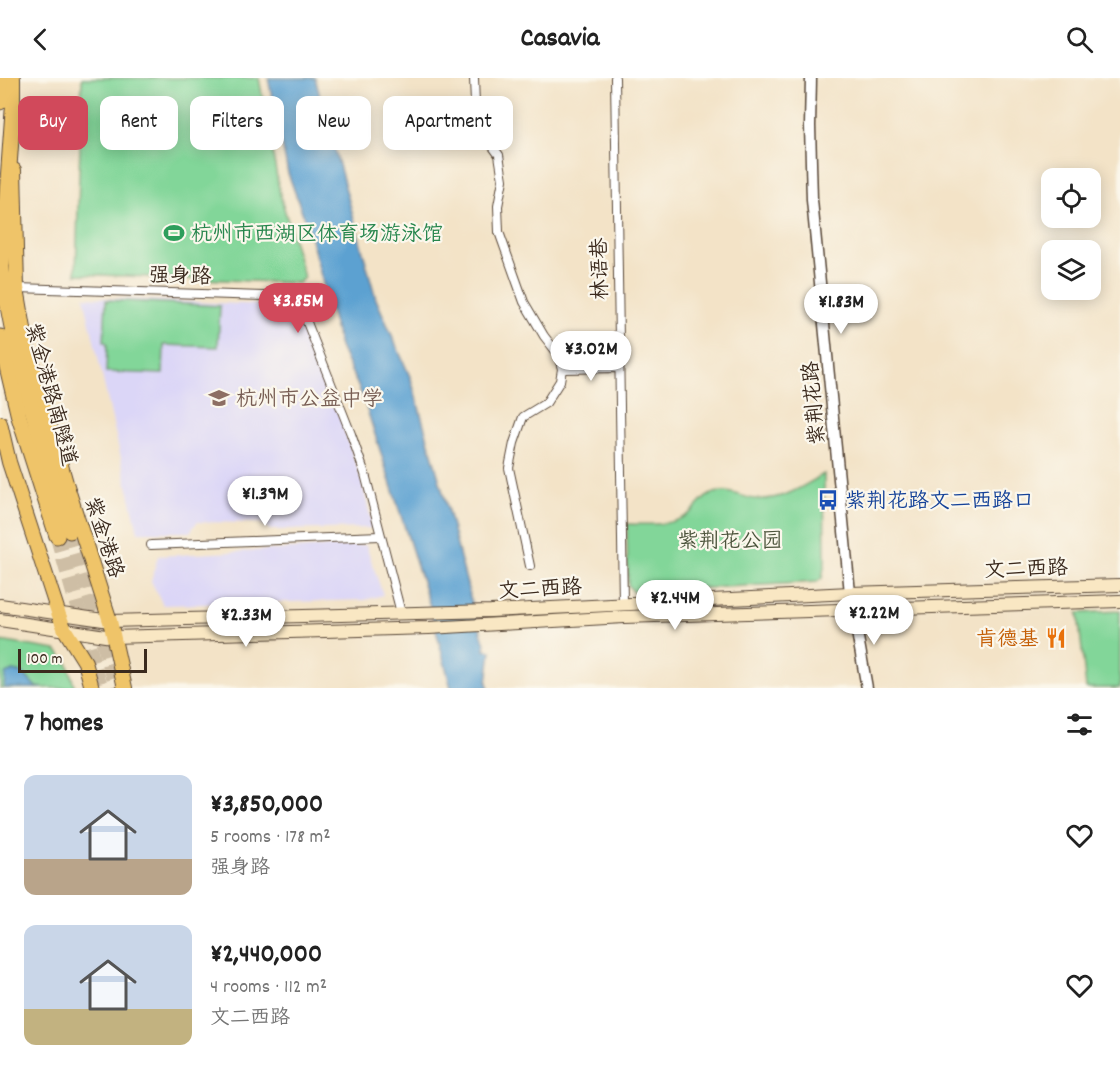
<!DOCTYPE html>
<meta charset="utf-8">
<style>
:root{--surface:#fff;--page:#f2f2f2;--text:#222;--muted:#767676;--accent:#d1495b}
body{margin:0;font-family:Dekko,"LXGW WenKai TC",sans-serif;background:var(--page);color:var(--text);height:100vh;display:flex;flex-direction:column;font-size:22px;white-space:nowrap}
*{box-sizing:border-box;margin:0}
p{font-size:20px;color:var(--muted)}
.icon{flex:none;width:33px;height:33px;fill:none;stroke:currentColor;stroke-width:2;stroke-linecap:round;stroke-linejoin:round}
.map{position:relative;height:610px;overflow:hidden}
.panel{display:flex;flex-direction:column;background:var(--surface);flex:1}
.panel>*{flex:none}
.hud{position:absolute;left:18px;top:18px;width:600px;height:54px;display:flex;gap:12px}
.buttons{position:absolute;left:1041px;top:90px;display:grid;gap:12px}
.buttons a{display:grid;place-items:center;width:60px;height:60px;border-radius:12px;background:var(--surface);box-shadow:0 3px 15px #0003;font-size:30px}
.scale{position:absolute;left:18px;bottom:15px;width:129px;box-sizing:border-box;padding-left:6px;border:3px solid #3b2a1e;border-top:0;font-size:16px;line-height:21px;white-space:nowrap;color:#3b2a1e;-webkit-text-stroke:4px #fbf7ec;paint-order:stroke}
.price{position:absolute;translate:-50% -51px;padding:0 14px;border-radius:21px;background:#fff;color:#222;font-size:20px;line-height:39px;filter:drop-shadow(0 2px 3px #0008)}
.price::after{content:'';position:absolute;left:50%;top:36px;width:18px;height:14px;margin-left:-9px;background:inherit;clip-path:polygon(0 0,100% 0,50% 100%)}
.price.active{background:var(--accent);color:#fff}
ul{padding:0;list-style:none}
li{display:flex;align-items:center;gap:18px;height:150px;padding:0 24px}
li span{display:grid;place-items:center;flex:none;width:168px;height:120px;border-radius:12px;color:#555}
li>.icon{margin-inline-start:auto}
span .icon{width:72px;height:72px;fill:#fffc;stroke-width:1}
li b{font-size:26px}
h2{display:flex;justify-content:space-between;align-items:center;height:72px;padding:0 24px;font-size:26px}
.tag{padding:0 21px;border-radius:12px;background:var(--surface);box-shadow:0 3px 15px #0003;font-size:21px;line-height:54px}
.tag.active{background:var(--accent);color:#fff}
header{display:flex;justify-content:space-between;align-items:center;height:78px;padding:0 24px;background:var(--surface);font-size:27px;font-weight:700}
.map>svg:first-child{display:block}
</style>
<header><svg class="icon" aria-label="back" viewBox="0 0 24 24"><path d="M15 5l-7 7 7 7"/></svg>Casavia<svg class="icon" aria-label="search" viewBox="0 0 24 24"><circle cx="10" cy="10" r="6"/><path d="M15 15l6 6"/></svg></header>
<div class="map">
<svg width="1120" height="610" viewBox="0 0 1120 610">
<rect width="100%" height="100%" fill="#fbf7ec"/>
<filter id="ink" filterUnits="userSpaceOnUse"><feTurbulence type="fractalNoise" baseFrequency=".0167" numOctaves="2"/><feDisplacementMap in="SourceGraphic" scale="12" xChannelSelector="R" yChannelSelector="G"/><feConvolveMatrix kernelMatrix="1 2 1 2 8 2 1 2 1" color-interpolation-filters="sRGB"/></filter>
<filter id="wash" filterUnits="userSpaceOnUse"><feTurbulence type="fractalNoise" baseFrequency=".008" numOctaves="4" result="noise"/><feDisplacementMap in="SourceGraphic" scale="24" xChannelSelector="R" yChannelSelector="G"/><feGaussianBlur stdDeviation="1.35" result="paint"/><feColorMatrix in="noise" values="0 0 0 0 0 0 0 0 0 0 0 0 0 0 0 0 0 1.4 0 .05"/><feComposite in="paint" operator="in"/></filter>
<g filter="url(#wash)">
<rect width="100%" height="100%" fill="#f3e3c7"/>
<g fill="#dbd6f7">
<polygon points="84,219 285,228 295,231 341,342 362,404 373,450 270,452 261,445 197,444 190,454 138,454"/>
<polygon points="366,467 383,517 365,522 163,527 151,503 158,478"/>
</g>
<g fill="#82d699" stroke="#5e805c" stroke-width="1.5">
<polygon points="82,0 259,0 280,116 304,199 299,205 76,196"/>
<polygon points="106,222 220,228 218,269 164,267 163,296 106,294 107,265 104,264"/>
<path d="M824,396l1,88 -3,16 -5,4 -184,10 -5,-7 -1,-61c21,0 45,3 63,-11 9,-7 12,-16 24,-20 15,-4 27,4 41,6 27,2 47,-12 69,-25z"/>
<polygon points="1120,533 1120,610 1086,610 1078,535"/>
<polygon points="0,563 56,572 67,584 75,610 0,610"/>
</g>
<g fill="#5ba1d1" stroke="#4b6678" stroke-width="1.5">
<polygon points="268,0 315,0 376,221 411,301 447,429 471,522 485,566 485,572 491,573 487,605 489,610 451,610 429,525 363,319 340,269 309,153 288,95"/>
<polygon points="13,593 23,595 36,609 43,610 4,610 5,596"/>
</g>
</g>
<g filter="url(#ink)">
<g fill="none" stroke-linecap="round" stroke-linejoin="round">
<g stroke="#cebea5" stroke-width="15" stroke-dasharray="15 8" stroke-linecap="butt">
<polyline points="70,453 117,610"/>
<polyline points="57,458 101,610"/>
</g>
<g stroke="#574637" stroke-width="10">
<g id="minor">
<polyline points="474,0 475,26 485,58 499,77 503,102 498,128 499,154 524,224 544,258 558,276 562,291 560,303 546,325 523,339 514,365 509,390 530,488"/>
<polyline points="615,0 623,526"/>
<polyline points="17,210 297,219 351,356 365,396 401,535"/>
<polyline points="562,291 619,290"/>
<polyline points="151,467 380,458"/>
</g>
</g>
<g stroke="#574637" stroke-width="13">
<polyline id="tertiary" points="811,0 810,48 812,122 850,515 867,610"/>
</g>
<g stroke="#574637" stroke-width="14">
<g id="secondary">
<polyline points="0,527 110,543 491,533 850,515 1120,507"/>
<polyline points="0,542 112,559 429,550 624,539 1120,523"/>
</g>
</g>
<g stroke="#574637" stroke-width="16">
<g id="primary">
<polyline points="13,43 13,0"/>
<polyline points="14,92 17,210 27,268 66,405 110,543 125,610"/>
<polyline points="0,345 9,384 59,537 65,552 85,584 92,610"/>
</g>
</g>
<g stroke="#574637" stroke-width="17">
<g id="trunk">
<polyline points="0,24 0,0"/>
<path d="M0,178c12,95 40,184 70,275"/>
<polyline points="2,186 13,33"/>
<polyline points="0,259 19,339 57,458"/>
</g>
</g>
<use href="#minor" stroke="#fff" stroke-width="8"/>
<use href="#tertiary" stroke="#fff" stroke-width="10"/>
<use href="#secondary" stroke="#f9e7c3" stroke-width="12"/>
<use href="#primary" stroke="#efc469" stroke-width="14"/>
<use href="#trunk" stroke="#efc469" stroke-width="15"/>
</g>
</g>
<defs>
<g id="stadium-bare" transform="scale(1.62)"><path d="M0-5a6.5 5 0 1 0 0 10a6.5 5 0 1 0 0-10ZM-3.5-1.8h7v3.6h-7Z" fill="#2e9e5b" stroke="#fbf7ec" stroke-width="2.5" paint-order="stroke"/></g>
<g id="school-bare" transform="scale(1.62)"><path d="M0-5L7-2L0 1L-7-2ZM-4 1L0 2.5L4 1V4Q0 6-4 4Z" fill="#8d6e63" stroke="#fbf7ec" stroke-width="2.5" paint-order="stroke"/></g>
<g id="bus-bare" transform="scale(1.62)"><path d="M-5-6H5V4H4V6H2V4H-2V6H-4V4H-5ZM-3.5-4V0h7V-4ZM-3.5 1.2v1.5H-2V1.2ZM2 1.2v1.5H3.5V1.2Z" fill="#1a4fb4" stroke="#fbf7ec" stroke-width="2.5" paint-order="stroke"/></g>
<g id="restaurant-bare" transform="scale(1.62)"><path d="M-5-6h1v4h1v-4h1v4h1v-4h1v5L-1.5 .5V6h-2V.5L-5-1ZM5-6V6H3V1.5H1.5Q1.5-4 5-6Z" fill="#e8710a" stroke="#fbf7ec" stroke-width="2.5" paint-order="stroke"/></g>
</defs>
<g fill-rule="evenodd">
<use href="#stadium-bare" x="174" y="155"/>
<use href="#school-bare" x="219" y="320"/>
<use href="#bus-bare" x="828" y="422"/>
<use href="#restaurant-bare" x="1056" y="560"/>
</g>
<g text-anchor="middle" stroke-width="4.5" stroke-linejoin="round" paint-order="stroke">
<g font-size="21" fill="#27864d" stroke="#fbf7ec" text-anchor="start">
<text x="191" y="162">杭州市西湖区体育场游泳馆</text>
</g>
<g font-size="21" fill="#3b2a1e" stroke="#fbf7ec">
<text transform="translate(599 191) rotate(-91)" y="7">林语巷</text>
<text transform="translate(180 197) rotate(2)" y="7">强身路</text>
<text transform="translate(52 316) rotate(75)" y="7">紫金港路南隧道</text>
<text transform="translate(813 325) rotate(-95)" y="7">紫荆花路</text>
<text transform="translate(105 459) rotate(72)" y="7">紫金港路</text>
<text transform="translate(1026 490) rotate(-2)" y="7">文二西路</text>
<text transform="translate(540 510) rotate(-3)" y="7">文二西路</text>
</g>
<g font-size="21" fill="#785e54" stroke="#fbf7ec" text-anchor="start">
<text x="236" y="327">杭州市公益中学</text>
</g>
<g font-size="21" fill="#164399" stroke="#fbf7ec" text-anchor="start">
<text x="845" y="429">紫荆花路文二西路口</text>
</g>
<g font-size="21" fill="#4d553d" stroke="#fbf7ec">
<text x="730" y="469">紫荆花公园</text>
</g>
<g font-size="21" fill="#c56008" stroke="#fbf7ec" text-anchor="end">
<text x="1039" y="567">肯德基</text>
</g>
</g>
</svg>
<div class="buttons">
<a><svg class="icon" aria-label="locate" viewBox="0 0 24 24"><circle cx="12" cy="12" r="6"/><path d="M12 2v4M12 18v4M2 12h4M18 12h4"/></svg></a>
<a><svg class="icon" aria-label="layers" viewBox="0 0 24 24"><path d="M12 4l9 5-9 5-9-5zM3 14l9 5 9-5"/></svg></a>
</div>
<div class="scale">100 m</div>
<b class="price active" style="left:298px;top:256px">¥3.85M</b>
<b class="price" style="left:841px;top:257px">¥1.83M</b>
<b class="price" style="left:591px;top:304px">¥3.02M</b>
<b class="price" style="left:265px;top:449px">¥1.39M</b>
<b class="price" style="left:675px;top:553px">¥2.44M</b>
<b class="price" style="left:874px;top:568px">¥2.22M</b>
<b class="price" style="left:246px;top:570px">¥2.33M</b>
<div class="hud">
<a class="tag active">Buy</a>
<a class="tag">Rent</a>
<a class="tag">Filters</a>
<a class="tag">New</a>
<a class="tag">Apartment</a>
</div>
</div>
<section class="panel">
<h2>7 homes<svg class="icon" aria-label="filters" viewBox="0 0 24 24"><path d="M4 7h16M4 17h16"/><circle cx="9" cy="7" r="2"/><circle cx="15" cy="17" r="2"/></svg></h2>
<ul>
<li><span style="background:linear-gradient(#c9d6e8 70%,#b9a48a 0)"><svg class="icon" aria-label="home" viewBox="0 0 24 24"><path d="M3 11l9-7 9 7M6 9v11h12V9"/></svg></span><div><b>¥3,850,000</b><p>5 rooms · 178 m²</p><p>强身路</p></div><svg class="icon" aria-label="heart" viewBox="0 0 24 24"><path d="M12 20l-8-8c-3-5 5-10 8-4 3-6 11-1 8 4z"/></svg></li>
<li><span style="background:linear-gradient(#c9d6e8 70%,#c2b280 0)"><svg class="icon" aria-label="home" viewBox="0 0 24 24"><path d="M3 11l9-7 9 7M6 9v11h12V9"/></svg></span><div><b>¥2,440,000</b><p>4 rooms · 112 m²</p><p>文二西路</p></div><svg class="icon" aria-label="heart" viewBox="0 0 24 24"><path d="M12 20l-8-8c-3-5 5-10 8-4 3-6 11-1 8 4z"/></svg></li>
</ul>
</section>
